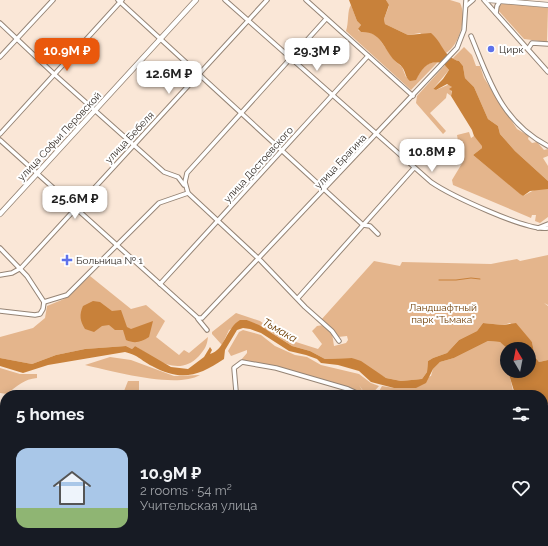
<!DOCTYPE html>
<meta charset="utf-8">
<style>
:root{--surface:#171b24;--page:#242831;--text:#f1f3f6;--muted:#9ea1a6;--accent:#ea580c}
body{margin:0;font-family:Raleway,sans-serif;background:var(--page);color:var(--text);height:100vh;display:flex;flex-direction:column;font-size:15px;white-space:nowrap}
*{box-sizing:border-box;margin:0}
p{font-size:13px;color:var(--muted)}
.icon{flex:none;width:22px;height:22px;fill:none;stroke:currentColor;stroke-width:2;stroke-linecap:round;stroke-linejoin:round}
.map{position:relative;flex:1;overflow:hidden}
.sheet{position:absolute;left:0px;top:390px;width:548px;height:156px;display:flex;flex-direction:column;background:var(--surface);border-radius:16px 16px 0 0;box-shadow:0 2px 10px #0003}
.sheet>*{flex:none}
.needle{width:26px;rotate:350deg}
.fabs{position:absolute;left:500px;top:342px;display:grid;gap:8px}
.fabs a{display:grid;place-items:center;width:36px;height:36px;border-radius:50%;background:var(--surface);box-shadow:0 2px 10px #0003;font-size:20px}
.price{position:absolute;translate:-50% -34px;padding:0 9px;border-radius:8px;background:#fff;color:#222;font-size:13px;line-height:26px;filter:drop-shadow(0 1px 2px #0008)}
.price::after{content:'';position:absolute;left:50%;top:24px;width:12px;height:9px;margin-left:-6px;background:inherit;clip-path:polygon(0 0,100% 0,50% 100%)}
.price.active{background:var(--accent);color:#fff}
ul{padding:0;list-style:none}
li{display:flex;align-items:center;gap:12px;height:100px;padding:0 16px}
li span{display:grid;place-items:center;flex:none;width:112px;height:80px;border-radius:12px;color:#555}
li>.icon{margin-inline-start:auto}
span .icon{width:48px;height:48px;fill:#fffc;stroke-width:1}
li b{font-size:17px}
h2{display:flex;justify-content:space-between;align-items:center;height:48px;padding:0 16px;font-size:17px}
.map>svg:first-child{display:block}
</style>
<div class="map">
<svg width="548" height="546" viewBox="0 0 548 546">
<rect width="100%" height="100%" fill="#fae7d7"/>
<g fill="#e4b58c">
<path d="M386,0h64l10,3c7,13 0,42 -14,50l-26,-20 -12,2 -23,-11 -1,-5 5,-13z"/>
<polygon points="503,3 548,8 547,42 524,39 498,10 499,6"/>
<path d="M351,5l6,16 4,4 -3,5 3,2h9l7,4 18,25 7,6 4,10 10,2c6,-10 9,-17 22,-17l-27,28 -65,-59c3,-8 1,-21 5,-26z"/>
<polygon points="464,47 472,55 476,66 480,66 484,78 517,129 529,136 528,139 532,143 537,142 544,150 548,149 548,156 543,158 548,166 548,181 515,151 500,134 498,126 488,119 474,87 465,78 463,66 459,61 452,59"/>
<polygon points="445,65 449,70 433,89 436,90 450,84 452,87 451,96 447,93 446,98 430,113 446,131 443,134 416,103 417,96"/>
<polygon points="469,132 471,138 474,136 482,145 482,148 473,155 523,196 536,189 548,189 548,217 540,223 535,221 536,215 532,215 531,218 453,185 452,180 464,160 454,148 459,147 457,135"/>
<polygon points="548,255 548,305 544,303 548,306 548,360 539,362 535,357 532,342 510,323 503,325 483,323 477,331 459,340 447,353 433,358 428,361 427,372 422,379 401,381 386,378 352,358 325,359 310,351 292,346 272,333 247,320 229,330 222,345 212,334 212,332 236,313 260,321 271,329 296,342 318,349 322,344 312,331 317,326 323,325 332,333 334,346 346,343 348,340 347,336 338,337 333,329 321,320 374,261 400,266 402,262 491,264 517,259 520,261"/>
<path d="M90,276l41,33 15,-4 19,16 -9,16 23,18 5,-5 5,3 19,-16c-1,9 -3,12 -9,19 -21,22 -44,3 -64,-10l-3,3 -6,-3 -41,3 -29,6 -24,9 -32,-6v-21l33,-9 12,-10 2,-12 17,-7z"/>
<polygon points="243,330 261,335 275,346 295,355 307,357 321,365 359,374 371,383 379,386 372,394 366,395 359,385 365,395 349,388 241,360 247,353 247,350 231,356 228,351 239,332"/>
<polygon points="488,341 500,342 508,347 507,371 509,373 514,395 377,395 382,386 394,388 431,376 433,369 440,362 454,358"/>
<path d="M110,357l21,3 43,16 26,-1c-24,14 -88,-4 -115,-10z"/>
<path d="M0,368l20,6h17v4c-13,1 -20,8 -30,16l-7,-1z"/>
<polygon points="128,381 139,381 139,395 113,395 124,391"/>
<polygon points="548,483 548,546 452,546 453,541 543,541 543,484"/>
</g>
<g fill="#c8813a">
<path d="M349,0h37l3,5 -5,14 1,5 23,11 23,-2c12,10 12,24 28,28l4,5 2,12 9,9 14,32 10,7 2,8 15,17 33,30v8l-18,2 -7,5 -3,-2 -47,-39 9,-7v-2l-8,-10 -2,-6 -21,-34 1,-5 -3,-2 3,-2 -5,-3 -11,6 -3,-1 10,-10 6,-9 -6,-7c-15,-3 -20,4 -27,17l-6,1c-5,-4 -4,-9 -8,-14 -1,-2 -5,-4 -7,-6 -12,-13 -14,-30 -34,-29l-3,-3 3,-4 -4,-4z"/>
<path d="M93,301l7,1 12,9 9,-1 6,17 4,2 22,-8 -4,16c-8,5 -14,7 -23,3l-3,-10h-8l-6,-5 -7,1 -8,6 -9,-3c-5,-8 -6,-14 -2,-23z"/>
<path d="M240,320h7l12,5 33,21 18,5 15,8 27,-1 9,3 25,17 15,3 21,-2 5,-7 1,-11 5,-3 14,-5 12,-13 18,-9 6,-8 20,2 13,-2 16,19 3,15 4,5 9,-2v44l-5,1v-10l-31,-1 2,-3 -6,-20h21v-22h-21l-8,-7 -12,-1 -34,17 -14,4 -7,7 -7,14 -10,5h-22l-23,-6 -12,-11 -21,-6 -17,-2 -4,-4 -11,-4 -17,-4 -28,-18 -11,-4 -7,-1 -6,2 -12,20 -1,9c-25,17 -43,23 -72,7 -12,-6 -12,-10 -27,-14l-77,13 -25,8 -23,-7v-8l32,6 24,-9 29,-6 41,-3 6,3 3,-3 36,21 17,2 16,-12 6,-10 2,3 -2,4c15,-4 16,-26 30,-34z"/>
</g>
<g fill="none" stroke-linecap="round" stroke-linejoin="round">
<polyline stroke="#c8813a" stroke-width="1" points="439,280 456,280 471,278 480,279"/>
<g stroke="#958475" stroke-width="5.5">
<g id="minor">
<polyline points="118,0 363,225 370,226 378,234"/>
<path d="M225,0l206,182c19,13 97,50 117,46"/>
<polyline points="306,0 413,96"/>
<polyline points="484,0 548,72"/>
<polyline points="466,6 473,0"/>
<polyline points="496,13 497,6 500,1"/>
<polyline points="326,19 187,173 185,182 188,193 261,261 305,307 332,331 339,341"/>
<polyline points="0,23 54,74 164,172 178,177 184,185"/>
<path d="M471,36c19,46 30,85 77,110"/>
<polyline points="528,49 532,43 548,44"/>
<polyline points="0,57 53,0"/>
<polyline points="0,134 122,0"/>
<polyline points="0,140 198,318 202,318 457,48 464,30 466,0"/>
<polyline points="538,228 548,224"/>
<polyline points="0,248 27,276 44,302 43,309 40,314 35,315 0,311"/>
<polyline points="0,275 12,273 21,268 267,0"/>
<polyline points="160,284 368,56"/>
<polyline points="298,298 414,168"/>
<polyline points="44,302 67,295 159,203 188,193"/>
<polyline points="198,319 207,330"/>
<polyline points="236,391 234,368 242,362 276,368 348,389 361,395"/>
<polyline points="0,522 5,522"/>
<polyline points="18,546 18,541"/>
<polyline points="82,546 83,541"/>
<polyline points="168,546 168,541"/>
</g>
</g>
<g stroke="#958475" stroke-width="6">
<g id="major">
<polyline points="489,0 548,5"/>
<polyline points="0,214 196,0"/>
<polyline points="0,453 5,454"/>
<polyline points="543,478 548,478"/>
<polyline points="258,541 258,546"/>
</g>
</g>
<use href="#minor" stroke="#fff" stroke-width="3.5"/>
<use href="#major" stroke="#fff" stroke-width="4.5"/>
</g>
<g fill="#5e72ea" stroke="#fff" stroke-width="1.5">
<circle cx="491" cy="49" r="4"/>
<path d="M65 254h4v4h4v4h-4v4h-4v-4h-4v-4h4z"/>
</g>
<g text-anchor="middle" stroke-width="4" stroke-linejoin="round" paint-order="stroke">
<g font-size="10" fill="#322b25" stroke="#fff" text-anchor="start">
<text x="499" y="53">Цирк</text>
<text x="76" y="264">Больница № 1</text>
</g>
<g font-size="10" fill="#322b25" stroke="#fff">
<text transform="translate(59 136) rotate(-47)" y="4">улица Софьи Перовской</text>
<text transform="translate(129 137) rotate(-47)" y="4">улица Бебеля</text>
<text transform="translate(340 161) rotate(-47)" y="4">улица Брагина</text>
<text transform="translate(258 164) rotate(-48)" y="4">улица Достоевского</text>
</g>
<g font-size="10" fill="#72420b" stroke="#fff">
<text x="443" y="311">Ландшафтный<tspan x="443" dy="12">парк "Тьмака"</tspan></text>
</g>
<g font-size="11" font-style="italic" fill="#6c3c02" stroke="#fff">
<text transform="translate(280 330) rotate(30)" y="4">Тьмака</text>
</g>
</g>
</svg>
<div class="fabs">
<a><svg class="needle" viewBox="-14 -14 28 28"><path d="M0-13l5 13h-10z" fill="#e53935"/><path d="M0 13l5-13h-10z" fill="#9ea1a6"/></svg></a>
</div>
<b class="price active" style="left:67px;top:72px">10.9M ₽</b>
<b class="price" style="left:317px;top:72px">29.3M ₽</b>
<b class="price" style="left:169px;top:95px">12.6M ₽</b>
<b class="price" style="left:432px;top:173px">10.8M ₽</b>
<b class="price" style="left:75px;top:220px">25.6M ₽</b>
<section class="sheet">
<h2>5 homes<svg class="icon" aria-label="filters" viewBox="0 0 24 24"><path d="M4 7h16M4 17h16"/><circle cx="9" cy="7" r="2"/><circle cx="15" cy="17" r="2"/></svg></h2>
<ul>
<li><span style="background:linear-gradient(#a9c7e8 75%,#8fb573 0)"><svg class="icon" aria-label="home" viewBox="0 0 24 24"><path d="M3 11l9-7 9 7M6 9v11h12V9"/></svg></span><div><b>10.9M ₽</b><p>2 rooms · 54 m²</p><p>Учительская улица</p></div><svg class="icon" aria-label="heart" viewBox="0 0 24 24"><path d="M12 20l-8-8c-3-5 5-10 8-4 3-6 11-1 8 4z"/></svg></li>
</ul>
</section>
</div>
